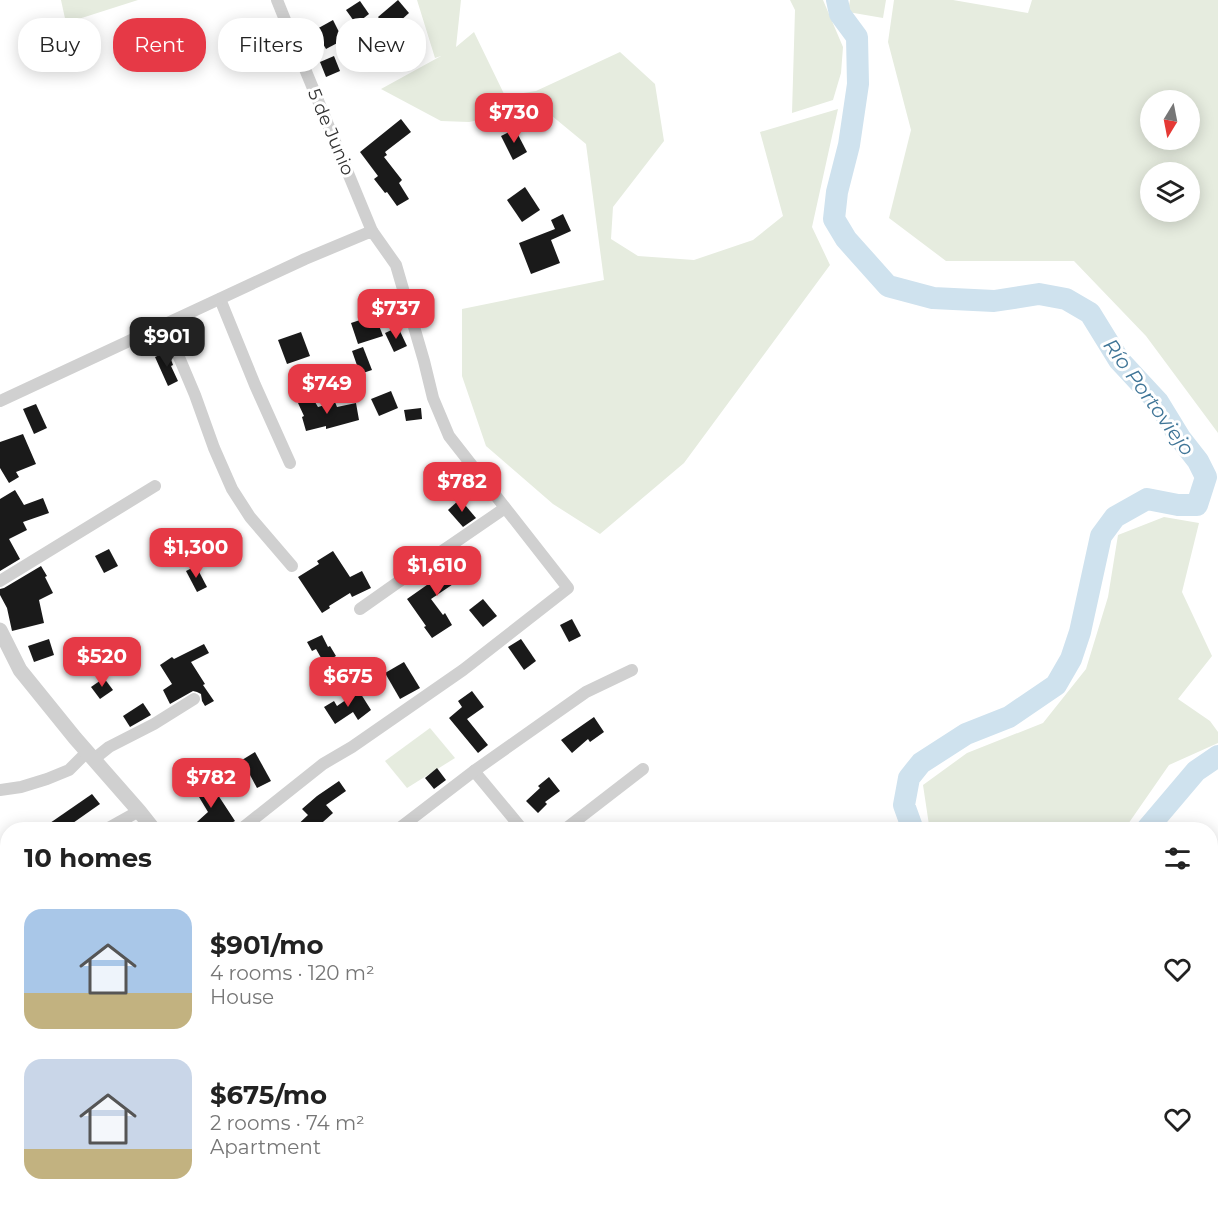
<!DOCTYPE html>
<meta charset="utf-8">
<style>
:root{--surface:#fff;--page:#f2f2f2;--text:#222;--muted:#767676;--accent:#e63946}
body{margin:0;font-family:Montserrat,sans-serif;background:var(--page);color:var(--text);height:100vh;display:flex;flex-direction:column;font-size:22px;white-space:nowrap}
*{box-sizing:border-box;margin:0}
p{font-size:20px;color:var(--muted)}
.icon{flex:none;width:33px;height:33px;fill:none;stroke:currentColor;stroke-width:2;stroke-linecap:round;stroke-linejoin:round}
.map{position:relative;flex:1;overflow:hidden}
.side{position:absolute;left:0px;top:822px;width:1218px;height:386px;display:flex;flex-direction:column;background:var(--surface);border-radius:24px 24px 0 0;box-shadow:0 3px 15px #0003}
.side>*{flex:none}
.banner{position:absolute;left:18px;top:18px;width:600px;height:54px;display:flex;gap:12px}
.needle{width:39px;rotate:190deg}
.buttons{position:absolute;left:1140px;top:90px;display:grid;gap:12px}
.buttons a{display:grid;place-items:center;width:60px;height:60px;border-radius:50%;background:var(--surface);box-shadow:0 3px 15px #0003;font-size:30px}
.price{position:absolute;translate:-50% -51px;padding:0 14px;border-radius:12px;background:var(--accent);color:#fff;font-size:20px;line-height:39px;filter:drop-shadow(0 2px 3px #0008)}
.price::after{content:'';position:absolute;left:50%;top:36px;width:18px;height:14px;margin-left:-9px;background:inherit;clip-path:polygon(0 0,100% 0,50% 100%)}
.price.on{background:#222;color:#fff}
ul{padding:0;list-style:none}
li{display:flex;align-items:center;gap:18px;height:150px;padding:0 24px}
li span{display:grid;place-items:center;flex:none;width:168px;height:120px;border-radius:18px;color:#555}
li>.icon{margin-inline-start:auto}
span .icon{width:72px;height:72px;fill:#fffc;stroke-width:1}
li b{font-size:26px}
h2{display:flex;justify-content:space-between;align-items:center;height:72px;padding:0 24px;font-size:26px}
.pill{padding:0 21px;border-radius:24px;background:var(--surface);box-shadow:0 3px 15px #0003;font-size:21px;line-height:54px}
.pill.on{background:var(--accent);color:#fff}
.map>svg:first-child{display:block}
</style>
<div class="map">
<svg width="1218" height="1207" viewBox="0 0 1218 1207">
<rect width="100%" height="100%" fill="#fff"/>
<g fill="#e6ecdf" fill-rule="evenodd">
<polygon points="61,0 138,0 66,23"/>
<polygon points="417,0 461,0 456,47 474,32 505,96 536,91 620,52 655,84 664,141 613,207 611,239 638,256 694,260 753,240 783,216 760,132 838,109 812,227 830,265 684,463 600,534 553,504 486,446 462,376 462,309 604,280 586,144 546,111 508,114 469,122 441,121 381,89 441,56 435,58"/>
<polygon points="790,0 823,0 843,47 841,73 833,100 792,113 795,10"/>
<polygon points="850,0 886,0 883,18 848,12"/>
<path d="M894,0h59l75,13 4,-13h186v433l-72,-97 -72,-75h-128l-57,-43 22,-88 -23,-88zM1150,100h40v40h-40zM1150,172h40v40h-40z"/>
<polygon points="1164,517 1199,523 1182,592 1212,656 1178,699 1210,721 1218,732 1218,743 1169,765 1126,827 1123,829 932,829 929,825 923,785 967,753 1043,723 1086,669 1108,597 1118,535"/>
<polygon points="430,728 455,758 407,788 385,761"/>
<polygon points="1218,1145 1218,1207 710,1207 703,1200 1072,1200 1074,1203 1080,1200 1210,1200 1211,1148"/>
<polygon points="537,1200 633,1200 621,1207 522,1207"/>
</g>
<g fill="none" stroke-linecap="round" stroke-linejoin="round">
<g stroke="#cfe2ee" stroke-width="22">
<polyline points="837,0 840,14 857,37 858,84 849,145 837,192 834,219 846,239 888,286 933,298 994,301 1039,294 1066,299 1090,313 1119,360 1158,402 1180,438 1198,461 1206,477 1197,505 1178,505 1147,499 1115,517 1101,536 1080,632 1071,659 1056,685 1009,717 966,734 921,763 909,778 904,805 913,830"/>
<polyline points="1146,830 1196,771 1218,756"/>
</g>
</g>
<g fill="#1a1a1a">
<polygon points="398,0 409,13 389,31 378,17"/>
<polygon points="360,1 369,14 356,24 346,10"/>
<polygon points="333,20 343,40 326,49 315,30"/>
<polygon points="334,56 340,71 326,77 320,62"/>
<polygon points="401,119 411,132 385,152 387,155 384,157 402,180 399,183 409,199 397,206 387,192 385,193 374,179 378,176 360,152"/>
<polygon points="515,129 527,152 513,160 501,136"/>
<polygon points="525,187 540,210 522,222 507,200"/>
<polygon points="563,214 571,231 551,240 560,263 531,274 519,243 555,229 551,220"/>
<polygon points="375,315 383,336 358,344 351,323"/>
<polygon points="398,327 407,346 394,352 385,333"/>
<polygon points="301,332 310,356 287,364 278,340"/>
<polygon points="363,347 372,370 360,374 352,351"/>
<polygon points="168,351 173,365 171,366 178,381 168,386 155,357"/>
<polygon points="391,391 398,408 379,416 371,399"/>
<polygon points="312,397 318,407 335,402 337,407 356,403 359,420 326,429 326,426 306,431 302,417 304,416 298,403"/>
<polygon points="36,404 47,428 34,434 23,409"/>
<polygon points="421,408 422,419 406,421 404,410"/>
<polygon points="23,434 36,464 16,472 19,477 9,483 0,468 0,442"/>
<polygon points="15,490 24,505 43,498 49,513 23,522 27,530 9,539 20,559 0,571 0,499"/>
<polygon points="460,499 476,518 463,527 448,510"/>
<polygon points="109,549 118,566 104,573 95,556"/>
<polygon points="333,551 350,577 362,571 371,588 352,597 350,593 329,606 330,608 322,613 298,577 319,564 317,561"/>
<polygon points="462,557 471,572 431,599 443,615 445,613 452,625 432,638 424,627 426,626 407,599 434,580 432,577"/>
<polygon points="41,566 47,576 45,577 53,593 39,600 44,623 12,631 7,608 0,595 0,589 4,588"/>
<polygon points="196,566 207,587 197,592 186,571"/>
<polygon points="483,599 497,616 483,627 469,610"/>
<polygon points="572,619 581,636 569,642 560,625"/>
<polygon points="322,635 328,647 330,646 336,656 324,663 316,649 312,651 307,642"/>
<polygon points="49,639 54,655 34,662 28,646"/>
<polygon points="521,639 536,661 524,670 508,647"/>
<polygon points="204,644 209,653 191,662 205,684 203,685 214,701 205,706 202,701 201,694 197,692 193,691 170,704 163,690 172,684 160,665 172,657 174,659"/>
<polygon points="404,662 420,688 400,699 385,673"/>
<polygon points="379,664 386,676 367,687 361,674"/>
<polygon points="104,678 113,690 100,699 91,687"/>
<polygon points="359,691 371,710 358,720 353,712 335,724 324,707 334,701 337,706"/>
<polygon points="472,691 484,707 467,719 488,745 478,753 449,718 462,707 458,701"/>
<polygon points="143,703 151,715 130,727 123,716"/>
<polygon points="594,717 604,732 590,742 588,739 572,753 561,740"/>
<polygon points="255,752 271,781 257,788 242,760"/>
<polygon points="437,768 446,780 434,789 425,778"/>
<polygon points="549,777 560,791 545,802 547,804 538,813 526,801 540,788 538,786"/>
<polygon points="207,779 216,796 218,795 235,821 224,827 222,822 214,830 188,830 208,812 193,787"/>
<polygon points="339,781 346,791 326,805 333,813 314,830 292,830 308,815 302,809 317,796"/>
<polygon points="92,794 100,804 63,830 54,830 50,823"/>
</g>
<g fill="none" stroke-linecap="round" stroke-linejoin="round">
<g stroke="#d0d0d0" stroke-width="12">
<polyline points="277,0 300,57 372,231"/>
<polyline points="220,299 255,385 290,463"/>
<polyline points="165,324 195,395 214,448 232,489 250,517 292,566"/>
<polyline points="0,401 305,259 372,231 396,265 424,361 433,398 449,436 568,588 463,670 352,747 323,764 240,830"/>
<polyline points="0,581 155,486"/>
<polyline points="360,609 438,554 505,508"/>
<polyline points="94,759 109,747 154,724 194,699"/>
<polyline points="474,771 523,830"/>
<polyline points="0,790 21,787 47,779 69,770 87,752"/>
<polyline points="105,830 139,811"/>
<polyline points="397,830 474,771 586,692 632,670"/>
<polyline points="564,830 643,769"/>
<polyline points="116,1207 125,1200"/>
</g>
<g stroke="#d0d0d0" stroke-width="15">
<polyline points="0,630 20,670 75,738 139,811 154,830"/>
<polyline points="488,1200 493,1207"/>
</g>
</g>
<g text-anchor="middle" stroke-width="6" stroke-linejoin="round" paint-order="stroke">
<g font-size="18" fill="#333" stroke="#fff">
<text transform="translate(331 132) rotate(67)" y="6">5 de Junio</text>
</g>
<g font-size="20" font-style="italic" fill="#3f7597" stroke="#fff">
<text transform="translate(1149 397) rotate(54)" y="7">Río Portoviejo</text>
</g>
</g>
</svg>
<div class="buttons">
<a><svg class="needle" viewBox="-14 -14 28 28"><path d="M0-13l5 13h-10z" fill="#e53935"/><path d="M0 13l5-13h-10z" fill="#767676"/></svg></a>
<a><svg class="icon" aria-label="layers" viewBox="0 0 24 24"><path d="M12 4l9 5-9 5-9-5zM3 14l9 5 9-5"/></svg></a>
</div>
<b class="price" style="left:514px;top:144px">$730</b>
<b class="price" style="left:396px;top:340px">$737</b>
<b class="price on" style="left:167px;top:368px">$901</b>
<b class="price" style="left:327px;top:415px">$749</b>
<b class="price" style="left:462px;top:513px">$782</b>
<b class="price" style="left:196px;top:579px">$1,300</b>
<b class="price" style="left:437px;top:597px">$1,610</b>
<b class="price" style="left:102px;top:688px">$520</b>
<b class="price" style="left:348px;top:708px">$675</b>
<b class="price" style="left:211px;top:809px">$782</b>
<div class="banner">
<a class="pill">Buy</a>
<a class="pill on">Rent</a>
<a class="pill">Filters</a>
<a class="pill">New</a>
</div>
<section class="side">
<h2>10 homes<svg class="icon" aria-label="filters" viewBox="0 0 24 24"><path d="M4 7h16M4 17h16"/><circle cx="9" cy="7" r="2"/><circle cx="15" cy="17" r="2"/></svg></h2>
<ul>
<li><span style="background:linear-gradient(#a9c7e8 70%,#c2b280 0)"><svg class="icon" aria-label="home" viewBox="0 0 24 24"><path d="M3 11l9-7 9 7M6 9v11h12V9"/></svg></span><div><b>$901/mo</b><p>4 rooms · 120 m²</p><p>House</p></div><svg class="icon" aria-label="heart" viewBox="0 0 24 24"><path d="M12 20l-8-8c-3-5 5-10 8-4 3-6 11-1 8 4z"/></svg></li>
<li><span style="background:linear-gradient(#c9d6e8 75%,#c2b280 0)"><svg class="icon" aria-label="home" viewBox="0 0 24 24"><path d="M3 11l9-7 9 7M6 9v11h12V9"/></svg></span><div><b>$675/mo</b><p>2 rooms · 74 m²</p><p>Apartment</p></div><svg class="icon" aria-label="heart" viewBox="0 0 24 24"><path d="M12 20l-8-8c-3-5 5-10 8-4 3-6 11-1 8 4z"/></svg></li>
</ul>
</section>
</div>
